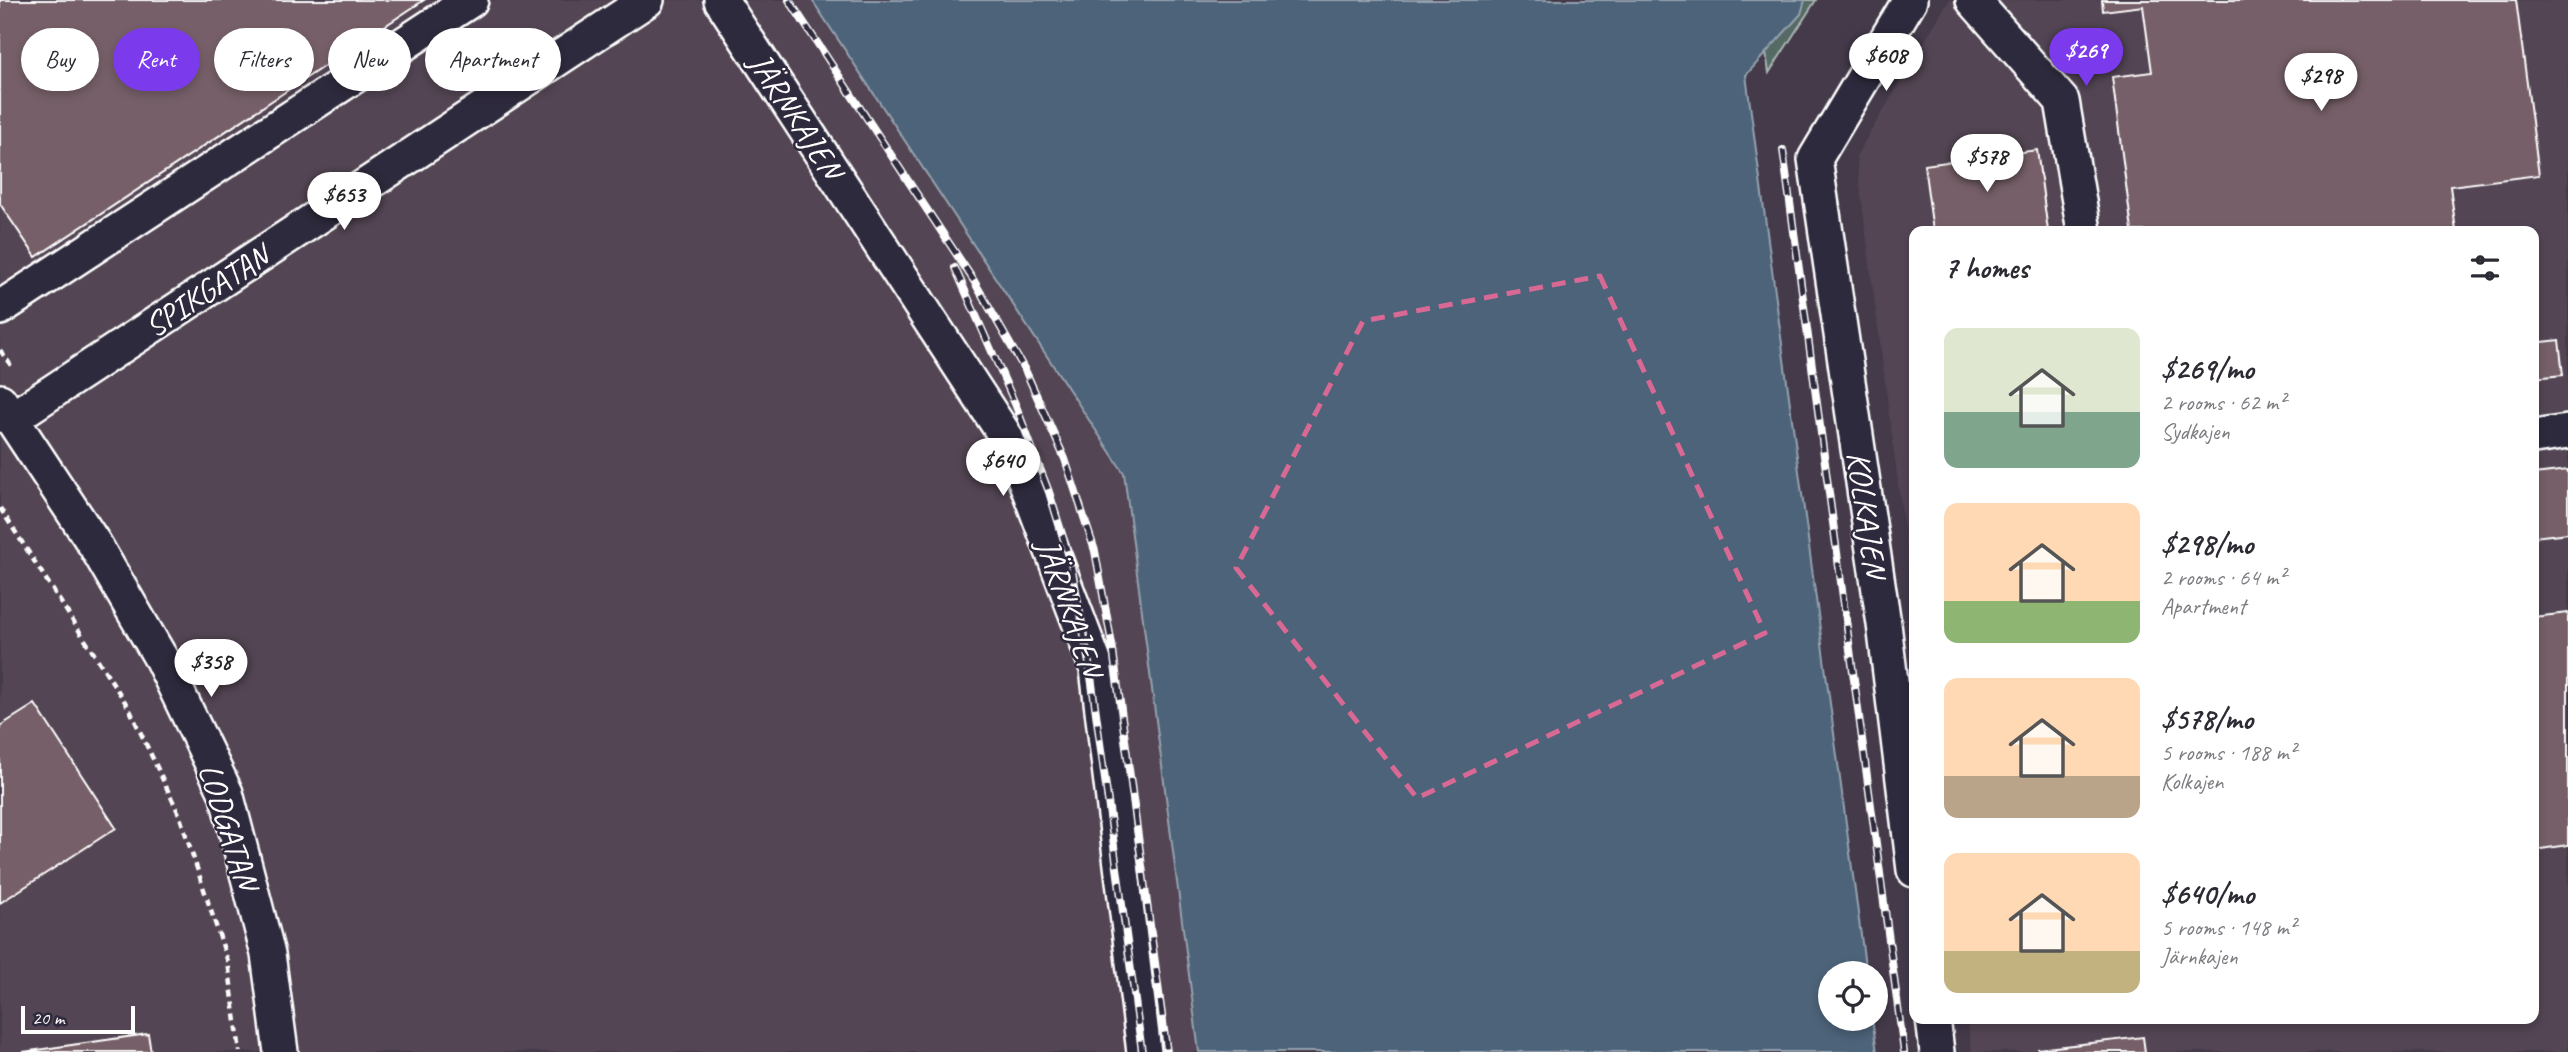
<!DOCTYPE html>
<meta charset="utf-8">
<style>
:root{--surface:#fff;--page:#f7f7f7;--text:#2b2b33;--muted:#7c7c81;--accent:#7c3aed}
body{margin:0;font-family:Caveat,sans-serif;background:var(--page);color:var(--text);height:100vh;display:flex;flex-direction:column;font-size:26px;white-space:nowrap}
*{box-sizing:border-box;margin:0}
p{font-size:23px;color:var(--muted)}
.icon{flex:none;width:38px;height:38px;fill:none;stroke:currentColor;stroke-width:2;stroke-linecap:round;stroke-linejoin:round}
.map{position:relative;flex:1;overflow:hidden}
.side{position:absolute;left:1909px;top:226px;width:630px;height:798px;display:flex;flex-direction:column;background:var(--surface);border-radius:14px;box-shadow:0 4px 10px #0003}
.side>*{flex:none}
.banner{position:absolute;left:21px;top:28px;width:665px;height:63px;display:flex;gap:14px}
.buttons{position:absolute;left:1818px;top:961px;display:grid;gap:14px}
.buttons a{display:grid;place-items:center;width:70px;height:70px;border-radius:50%;background:var(--surface);box-shadow:0 4px 10px #0003;font-size:35px}
.scale{position:absolute;left:21px;bottom:18px;width:114px;box-sizing:border-box;padding-left:7px;border:4px solid #fff;border-top:0;font-size:19px;line-height:24px;white-space:nowrap;color:#fff;-webkit-text-stroke:5px #2f2a3d;paint-order:stroke}
.price{position:absolute;translate:-50% -60px;padding:0 16px;border-radius:24px;background:#fff;color:#222;font-size:23px;line-height:46px;filter:drop-shadow(0 2px 4px #0008)}
.price::after{content:'';position:absolute;left:50%;top:42px;width:21px;height:16px;margin-left:-10px;background:inherit;clip-path:polygon(0 0,100% 0,50% 100%)}
.price.active{background:var(--accent);color:#fff}
ul{padding:0;list-style:none}
li{display:flex;align-items:center;gap:21px;height:175px;padding:0 35px}
li span{display:grid;place-items:center;flex:none;width:196px;height:140px;border-radius:14px;color:#555}
li>.icon{margin-inline-start:auto}
span .icon{width:84px;height:84px;fill:#fffc;stroke-width:1}
li b{font-size:30px}
h2{display:flex;justify-content:space-between;align-items:center;height:84px;padding:0 35px;font-size:30px}
.tag{padding:0 24px;border-radius:32px;background:var(--surface);box-shadow:0 4px 10px #0003;font-size:24px;line-height:63px}
.tag.active{background:var(--accent);color:#fff}
.map>svg:first-child{display:block}
</style>
<div class="map">
<svg width="2568" height="1052" viewBox="0 0 2568 1052">
<rect width="100%" height="100%" fill="#443a4a"/>
<filter id="ink" filterUnits="userSpaceOnUse"><feTurbulence type="fractalNoise" baseFrequency=".0143" numOctaves="2"/><feDisplacementMap in="SourceGraphic" scale="14" xChannelSelector="R" yChannelSelector="G"/><feConvolveMatrix kernelMatrix="1 2 1 2 8 2 1 2 1" color-interpolation-filters="sRGB"/></filter>
<g filter="url(#ink)">
<g fill="#534553">
<polygon points="0,0 812,0 1124,473 1199,1052 0,1052"/>
<polygon points="1949,0 2568,0 2568,1052 1972,1052 1967,1019 2534,1018 2534,231 1914,231 1914,608 1856,156"/>
</g>
<polygon fill="#566b65" stroke="#aab5b2" stroke-width="2" points="1784,0 1816,0 1769,73 1762,27"/>
<polygon fill="#4e6479" stroke="#95a2af" stroke-width="2" points="812,0 1805,0 1801,14 1746,75 1866,973 1830,973 1830,1018 1872,1019 1877,1052 1199,1052 1124,473"/>
<g fill="#765e67" stroke="#fff" stroke-width="2">
<polygon points="0,0 424,0 36,257 0,204"/>
<polygon points="2102,0 2516,0 2539,175 2450,186 2456,231 2132,231 2112,77 2152,72 2143,6 2103,11"/>
<polygon points="2037,150 2048,231 1933,231 1924,165"/>
<polygon points="2559,340 2563,375 2534,378 2534,343"/>
<polygon points="2568,470 2568,533 2534,537 2534,474"/>
<polygon points="2568,613 2568,845 2534,850 2534,617"/>
<polygon points="35,704 116,828 0,903 0,726"/>
<polygon points="148,1034 151,1052 23,1052"/>
<polygon points="2143,1037 2145,1052 2038,1052 2038,1049"/>
</g>
<g fill="none" stroke-linecap="round" stroke-linejoin="round">
<g stroke="#fff" stroke-width="38">
<g id="minor">
<polyline points="721,0 1012,446 1097,669 1144,1052"/>
<polyline points="1910,0 1815,159 1884,624 1914,870"/>
<polyline points="1973,0 2062,101 2084,231"/>
<polyline points="0,308 471,0"/>
<polyline points="0,401 95,545 162,660 226,793 268,954 281,1052"/>
<polyline points="11,419 647,0"/>
<polyline points="2534,437 2568,432"/>
<polyline points="1933,1018 1937,1052"/>
</g>
</g>
<g stroke="#fff" stroke-width="4.5" stroke-dasharray="7 5" stroke-linecap="butt">
<polyline points="0,350 12,367"/>
<polyline points="0,508 129,708 179,814 228,962 240,1052"/>
</g>
<use href="#minor" stroke="#2f2a3d" stroke-width="33"/>
<g stroke="#fff" stroke-width="8">
<g id="rail">
<polyline points="789,0 974,281 1026,372 1065,459 1095,551 1113,650 1167,1052"/>
<polyline points="1783,150 1904,1052"/>
<polyline points="955,268 1016,406 1049,492 1071,563 1090,669 1142,1052"/>
</g>
</g>
<use href="#rail" stroke="#2f2a3d" stroke-width="5" stroke-dasharray="16" stroke-linecap="butt"/>
</g>
</g>
<path fill="none" stroke="#d76994" stroke-width="5" stroke-dasharray="14 9" stroke-linejoin="round" d="M1600,276l165,357 -348,165 -181,-230 127,-247z"/>
<g text-anchor="middle" stroke-width="5" stroke-linejoin="round" paint-order="stroke">
<g font-size="33" fill="#fff" stroke="#2f2a3d">
<text transform="translate(797 115) rotate(57)" y="12">JÄRNKAJEN</text>
<text transform="translate(206 290) rotate(-33)" y="12">SPIKGATAN</text>
<text transform="translate(1868 514) rotate(82)" y="12">KOLKAJEN</text>
<text transform="translate(1071 607) rotate(71)" y="12">JÄRNKAJEN</text>
<text transform="translate(230 826) rotate(72)" y="12">LODGATAN</text>
</g>
</g>
</svg>
<div class="buttons">
<a><svg class="icon" aria-label="locate" viewBox="0 0 24 24"><circle cx="12" cy="12" r="6"/><path d="M12 2v4M12 18v4M2 12h4M18 12h4"/></svg></a>
</div>
<div class="scale">20 m</div>
<b class="price active" style="left:2086px;top:88px">$269</b>
<b class="price" style="left:1886px;top:93px">$608</b>
<b class="price" style="left:2321px;top:113px">$298</b>
<b class="price" style="left:1987px;top:194px">$578</b>
<b class="price" style="left:344px;top:232px">$653</b>
<b class="price" style="left:1003px;top:498px">$640</b>
<b class="price" style="left:211px;top:699px">$358</b>
<div class="banner">
<a class="tag">Buy</a>
<a class="tag active">Rent</a>
<a class="tag">Filters</a>
<a class="tag">New</a>
<a class="tag">Apartment</a>
</div>
<section class="side">
<h2>7 homes<svg class="icon" aria-label="filters" viewBox="0 0 24 24"><path d="M4 7h16M4 17h16"/><circle cx="9" cy="7" r="2"/><circle cx="15" cy="17" r="2"/></svg></h2>
<ul>
<li><span style="background:linear-gradient(#dfe7d0 60%,#7fa58c 0)"><svg class="icon" aria-label="home" viewBox="0 0 24 24"><path d="M3 11l9-7 9 7M6 9v11h12V9"/></svg></span><div><b>$269/mo</b><p>2 rooms · 62 m²</p><p>Sydkajen</p></div></li>
<li><span style="background:linear-gradient(#ffd9b3 70%,#8fb573 0)"><svg class="icon" aria-label="home" viewBox="0 0 24 24"><path d="M3 11l9-7 9 7M6 9v11h12V9"/></svg></span><div><b>$298/mo</b><p>2 rooms · 64 m²</p><p>Apartment</p></div></li>
<li><span style="background:linear-gradient(#ffd9b3 70%,#b9a48a 0)"><svg class="icon" aria-label="home" viewBox="0 0 24 24"><path d="M3 11l9-7 9 7M6 9v11h12V9"/></svg></span><div><b>$578/mo</b><p>5 rooms · 188 m²</p><p>Kolkajen</p></div></li>
<li><span style="background:linear-gradient(#ffd9b3 70%,#c2b280 0)"><svg class="icon" aria-label="home" viewBox="0 0 24 24"><path d="M3 11l9-7 9 7M6 9v11h12V9"/></svg></span><div><b>$640/mo</b><p>5 rooms · 148 m²</p><p>Järnkajen</p></div></li>
</ul>
</section>
</div>
